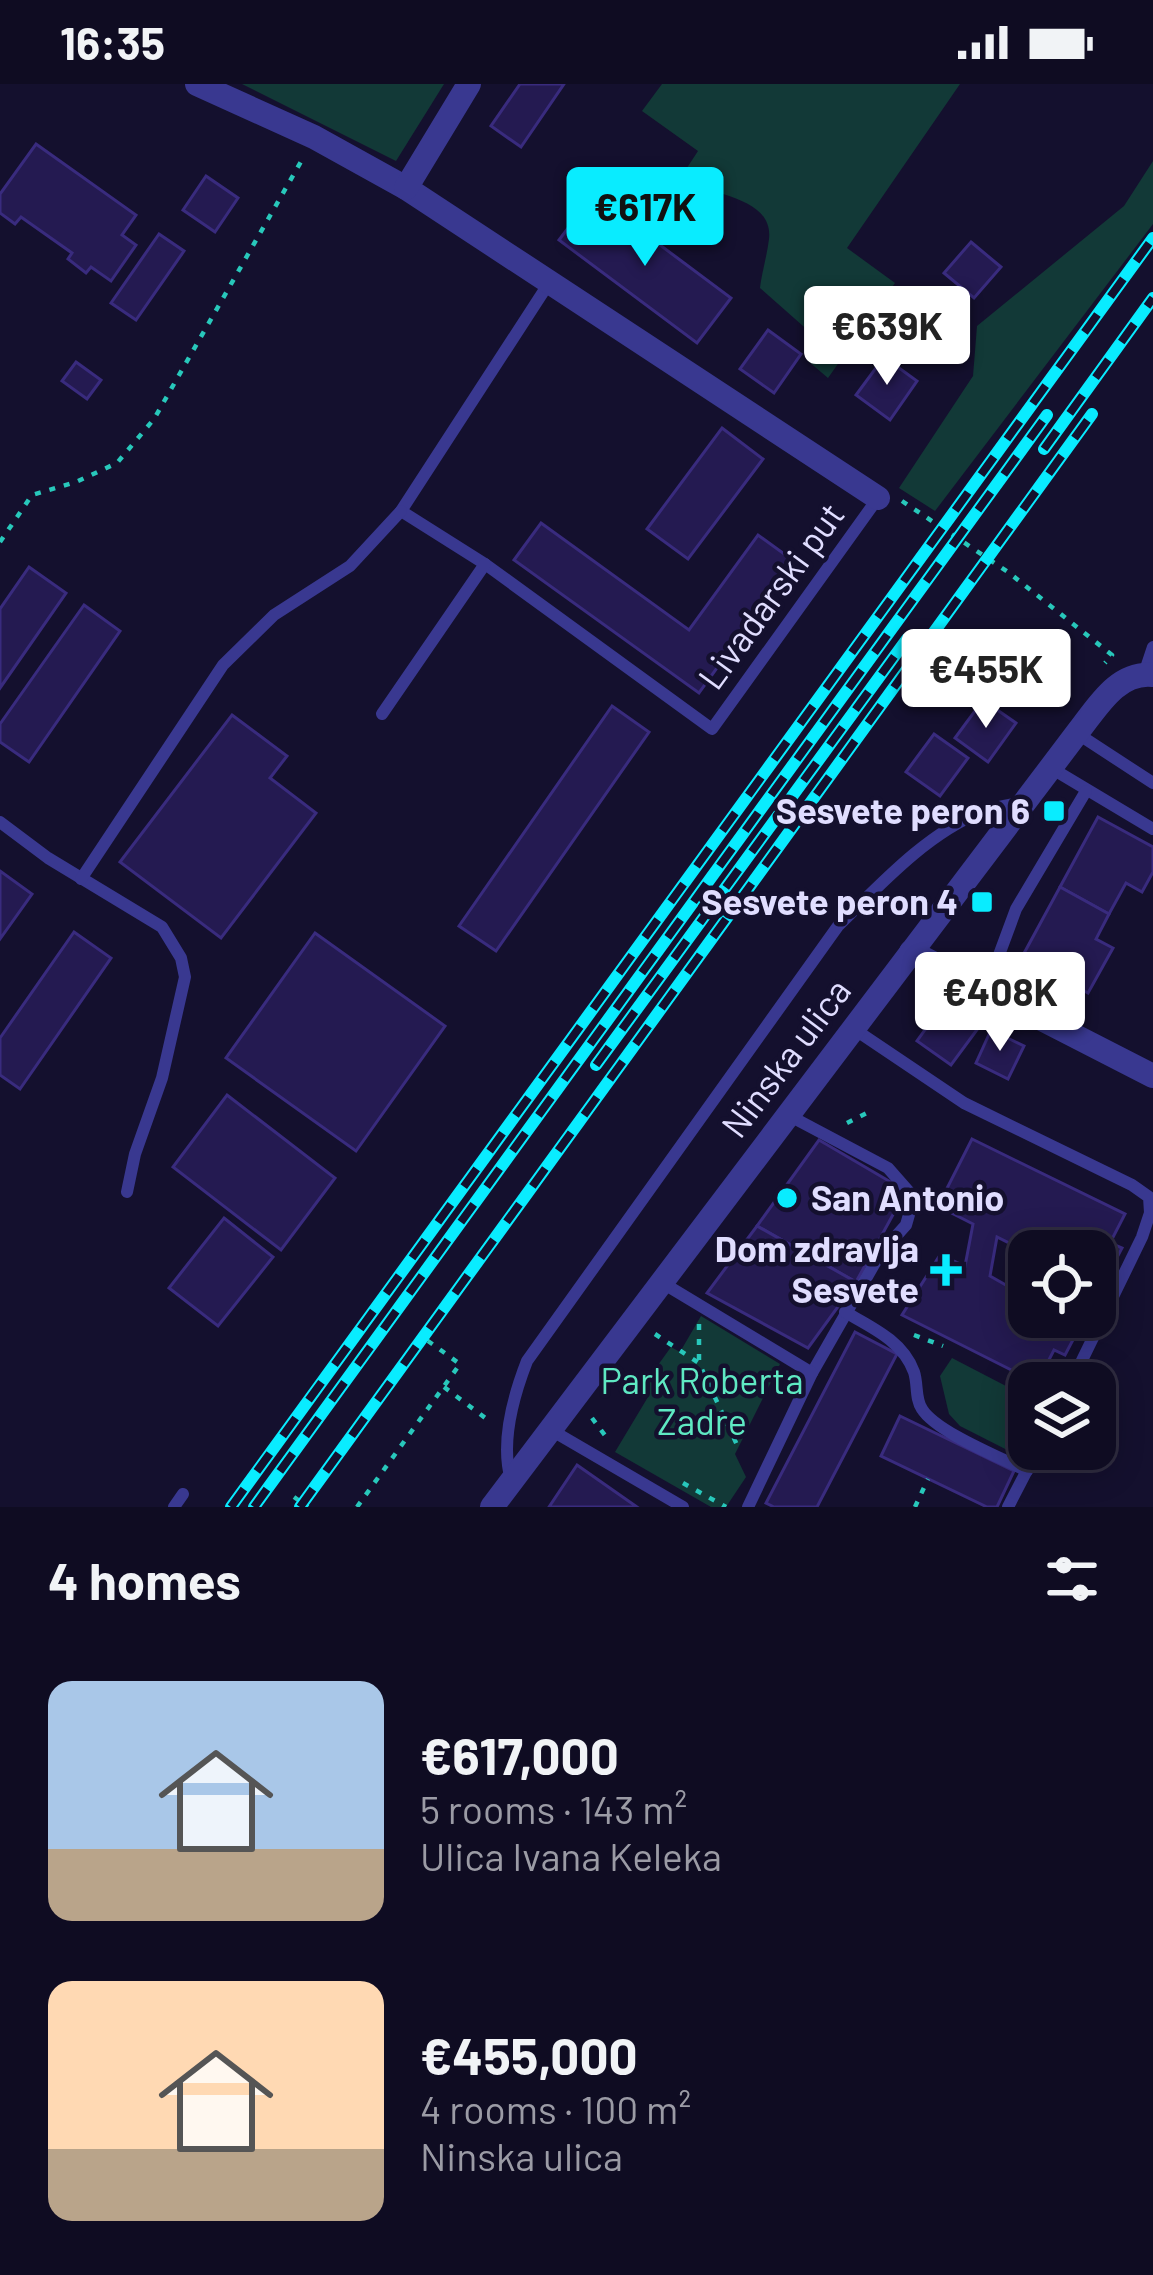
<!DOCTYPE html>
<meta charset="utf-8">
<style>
:root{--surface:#0f0c22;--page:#18152a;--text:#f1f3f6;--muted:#9b9ba5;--line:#2f2c40;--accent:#09ecff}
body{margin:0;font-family:Barlow,sans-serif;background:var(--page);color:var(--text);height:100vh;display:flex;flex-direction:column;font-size:45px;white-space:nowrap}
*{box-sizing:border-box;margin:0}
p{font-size:39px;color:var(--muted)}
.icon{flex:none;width:66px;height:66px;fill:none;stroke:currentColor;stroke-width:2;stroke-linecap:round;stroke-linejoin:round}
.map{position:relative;height:1423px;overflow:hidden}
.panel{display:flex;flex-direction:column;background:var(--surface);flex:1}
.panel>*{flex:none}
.controls{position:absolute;left:1008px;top:1146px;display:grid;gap:24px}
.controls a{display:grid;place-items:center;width:108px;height:108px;border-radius:24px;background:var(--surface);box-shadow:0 6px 30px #0003,0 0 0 3px var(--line);font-size:60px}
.price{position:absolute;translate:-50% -102px;padding:0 27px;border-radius:12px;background:#fff;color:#222;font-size:39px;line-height:78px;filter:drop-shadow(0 3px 6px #0008)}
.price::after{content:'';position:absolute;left:50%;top:72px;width:36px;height:27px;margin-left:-18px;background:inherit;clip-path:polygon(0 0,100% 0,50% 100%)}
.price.active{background:var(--accent);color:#111}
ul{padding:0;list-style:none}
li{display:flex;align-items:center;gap:36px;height:300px;padding:0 48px}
li span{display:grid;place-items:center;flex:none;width:336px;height:240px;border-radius:24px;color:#555}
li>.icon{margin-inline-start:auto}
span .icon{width:144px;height:144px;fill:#fffc;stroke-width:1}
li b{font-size:51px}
h2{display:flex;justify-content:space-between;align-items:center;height:144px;padding:0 48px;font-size:51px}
.status{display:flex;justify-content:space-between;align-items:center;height:84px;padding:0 60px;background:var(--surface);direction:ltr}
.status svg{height:33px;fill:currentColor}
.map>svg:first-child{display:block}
</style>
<div class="status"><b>16:35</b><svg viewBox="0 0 49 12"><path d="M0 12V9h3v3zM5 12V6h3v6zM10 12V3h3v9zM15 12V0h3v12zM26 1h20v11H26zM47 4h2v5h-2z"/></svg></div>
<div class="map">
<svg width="1153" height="1423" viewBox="0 0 1153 1423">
<rect width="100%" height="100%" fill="#14102e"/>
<g fill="#123937">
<polygon points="242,0 444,0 396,77"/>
<path d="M662,0h298l-113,164 48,35 -67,95 -20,-17 12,-20 -60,-53c2,-17 7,-32 9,-49 5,-43 -62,-45 -90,-59l19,-29 -56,-40z"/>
<polygon points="1153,77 1153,140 935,427 899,404 973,292 977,242 1124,122"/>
<polygon points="701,1232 780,1280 735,1370 746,1393 726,1423 711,1423 615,1368 648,1313 640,1306 671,1263 680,1268"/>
<polygon points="952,1274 1029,1314 1027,1370 1021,1373 960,1342 949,1330 940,1292"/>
</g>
<g fill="#241a51" stroke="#392b7e" stroke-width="3">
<polygon points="520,0 564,0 521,63 491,42"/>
<polygon points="36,60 136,131 122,151 136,161 111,197 91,183 86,189 68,175 72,169 21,133 15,140 0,129 0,110"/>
<polygon points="206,92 238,114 215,148 183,126"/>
<polygon points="593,111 731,214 697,259 559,156"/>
<polygon points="159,150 184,167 136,236 111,219"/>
<polygon points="971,158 1001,183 974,214 944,189"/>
<polygon points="768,246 801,270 774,309 740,285"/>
<polygon points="884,273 917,297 890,336 856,311"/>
<polygon points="76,278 101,296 87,315 62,297"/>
<polygon points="722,344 763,375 688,475 647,445"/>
<polygon points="541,439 689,546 758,451 794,477 699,609 514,476"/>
<polygon points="29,483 66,509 0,604 0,525"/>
<polygon points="84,521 120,547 29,678 0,658 0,640"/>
<polygon points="983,616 1016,639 988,678 955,654"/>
<polygon points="612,622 649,648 496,867 459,842"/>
<polygon points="232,631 287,672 270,694 316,729 221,854 120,778"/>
<polygon points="934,650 968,674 940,712 906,688"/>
<polygon points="1098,733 1153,763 1153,788 1142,808 1126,799 1109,830 1060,803"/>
<polygon points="0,787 32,810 0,855"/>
<polygon points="1060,803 1109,830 1096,855 1113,864 1088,909 1022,873"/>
<polygon points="74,848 111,874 20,1005 0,991 0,954"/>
<polygon points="315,849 445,942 356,1067 226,974"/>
<polygon points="945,918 979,943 951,981 917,957"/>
<polygon points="991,946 1024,962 1008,995 976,979"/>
<polygon points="227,1011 335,1094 281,1166 173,1083"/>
<polygon points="972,1055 1125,1130 1110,1159 1122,1164 1095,1215 1095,1167 1057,1167 1066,1152 1050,1145 1038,1167 1029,1169 997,1153 990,1192 1018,1208 1007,1230 1023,1238 1029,1227 1029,1233 1085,1233 1065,1271 1054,1266 1037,1299 902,1231 940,1171 965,1182 973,1140 938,1122"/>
<polygon points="819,1056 906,1107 856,1198 757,1142"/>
<polygon points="224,1134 273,1173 218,1242 169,1204"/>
<polygon points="757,1142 856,1198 808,1264 707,1209"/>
<polygon points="855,1248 897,1270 817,1423 774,1423 766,1419"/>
<polygon points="900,1332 1014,1387 997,1423 987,1423 881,1372"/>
<polygon points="577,1381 637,1423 549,1423"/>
</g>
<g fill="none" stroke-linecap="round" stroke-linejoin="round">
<g stroke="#28c8bb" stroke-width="4.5" stroke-dasharray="6 9" stroke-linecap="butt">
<polyline points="902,417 1008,488 1112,571 1105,579"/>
<polyline points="0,458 32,411 76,398 117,379 154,335 303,74"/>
<polyline points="847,1039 869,1028"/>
<polyline points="655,1250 699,1279 738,1363"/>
<polyline points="914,1251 943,1262"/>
<polyline points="699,1276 699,1240"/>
<polyline points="444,1303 492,1339"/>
<polyline points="592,1334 610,1358"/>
<polyline points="683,1399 726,1423"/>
<polyline points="294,1413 308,1423"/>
<polyline points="357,1423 460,1280 428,1257 425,1261"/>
<polyline points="915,1423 928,1395"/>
</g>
<g stroke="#393890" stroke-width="12">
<polyline points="549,199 401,427 485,480 712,645 878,414"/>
<polyline points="1144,590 1153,563"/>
<polyline points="382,630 485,480"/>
<polyline points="1078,650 1153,699"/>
<polyline points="1051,684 1153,745"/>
<polyline points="0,738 48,774 162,843 181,874 185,893 162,994 135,1070 127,1108"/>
<polyline points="81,795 223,581 274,531 350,482 401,427"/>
<polyline points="986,906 1016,825 1086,707"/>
<polyline points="854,945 964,1019 1132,1101 1149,1113 1150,1129 1142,1153 1071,1299"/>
<polyline points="788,1031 888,1084 910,1109 912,1120 906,1141 880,1170 812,1289"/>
<polyline points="661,1198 812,1289 748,1423"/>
<path d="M845,1228c26,15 58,29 69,60 4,12 1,27 8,37 14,23 80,49 105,62"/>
<polyline points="551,1346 683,1423"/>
<path d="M511,1396c-11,-38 2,-83 16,-119l311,-435c41,-40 88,-92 143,-114 11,-5 25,-6 37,-9"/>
<polyline points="174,1423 183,1410"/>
<polyline points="1008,1423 1038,1365"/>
</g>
<g stroke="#393890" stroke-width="24">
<polyline points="197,0 314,53 406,104 878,414"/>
<polyline points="406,104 469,0"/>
<polyline points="911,868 1153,992"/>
<path d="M492,1423l585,-774c20,-25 40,-62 76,-58"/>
</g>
<g stroke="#09ecff" stroke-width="12">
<g id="rail">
<polyline points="1044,365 1153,214"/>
<polyline points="596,981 907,555"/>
<polyline points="231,1423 1153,154"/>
<polyline points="254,1423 1047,331"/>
<polyline points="300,1423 1092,330"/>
</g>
</g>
<use href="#rail" stroke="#14102e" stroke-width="8" stroke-dasharray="22" stroke-linecap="butt"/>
</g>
<g fill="#09ecff" stroke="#14102e" stroke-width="4.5">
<rect x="1042" y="715" width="24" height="24" rx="6"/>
<rect x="970" y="806" width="24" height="24" rx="6"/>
<circle cx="787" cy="1114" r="12"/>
<path d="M940 1168h12v12h12v12h-12v12h-12v-12h-12v-12h12z"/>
</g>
<g text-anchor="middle" stroke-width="9" stroke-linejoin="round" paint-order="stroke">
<g font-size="36" fill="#e0ddff" stroke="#14102e">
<text transform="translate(771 512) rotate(-54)" y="13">Livadarski put</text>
<text transform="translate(786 974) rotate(-53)" y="13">Ninska ulica</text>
</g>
<g font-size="36" font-weight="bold" fill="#e0ddff" stroke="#14102e" text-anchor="end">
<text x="1030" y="740">Sesvete peron 6</text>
<text x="958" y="831">Sesvete peron 4</text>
<text x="811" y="1127" text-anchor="start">San Antonio</text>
<text x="919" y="1178">Dom zdravlja<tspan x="919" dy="41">Sesvete</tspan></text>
</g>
<g font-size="36" fill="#5fe9c3" stroke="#14102e">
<text x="702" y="1310">Park Roberta<tspan x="702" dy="41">Zadre</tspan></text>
</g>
</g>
</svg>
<div class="controls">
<a><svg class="icon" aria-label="locate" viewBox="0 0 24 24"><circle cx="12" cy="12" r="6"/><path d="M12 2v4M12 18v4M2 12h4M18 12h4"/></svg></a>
<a><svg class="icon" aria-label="layers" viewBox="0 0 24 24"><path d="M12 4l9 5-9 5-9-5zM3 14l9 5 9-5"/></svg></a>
</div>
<b class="price active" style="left:645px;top:185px">€617K</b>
<b class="price" style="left:887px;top:304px">€639K</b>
<b class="price" style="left:986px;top:647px">€455K</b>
<b class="price" style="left:1000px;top:970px">€408K</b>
</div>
<section class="panel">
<h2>4 homes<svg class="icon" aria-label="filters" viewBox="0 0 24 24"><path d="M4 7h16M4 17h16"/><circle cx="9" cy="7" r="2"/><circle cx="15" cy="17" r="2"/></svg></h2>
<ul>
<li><span style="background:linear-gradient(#a9c7e8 70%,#b9a48a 0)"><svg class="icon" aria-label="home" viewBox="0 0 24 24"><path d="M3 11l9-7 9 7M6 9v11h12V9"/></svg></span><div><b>€617,000</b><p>5 rooms · 143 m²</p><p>Ulica Ivana Keleka</p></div></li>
<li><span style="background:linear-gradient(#ffd9b3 70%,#b9a48a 0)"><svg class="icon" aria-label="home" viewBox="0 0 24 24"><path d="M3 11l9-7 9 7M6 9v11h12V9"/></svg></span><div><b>€455,000</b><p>4 rooms · 100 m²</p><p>Ninska ulica</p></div></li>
</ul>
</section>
